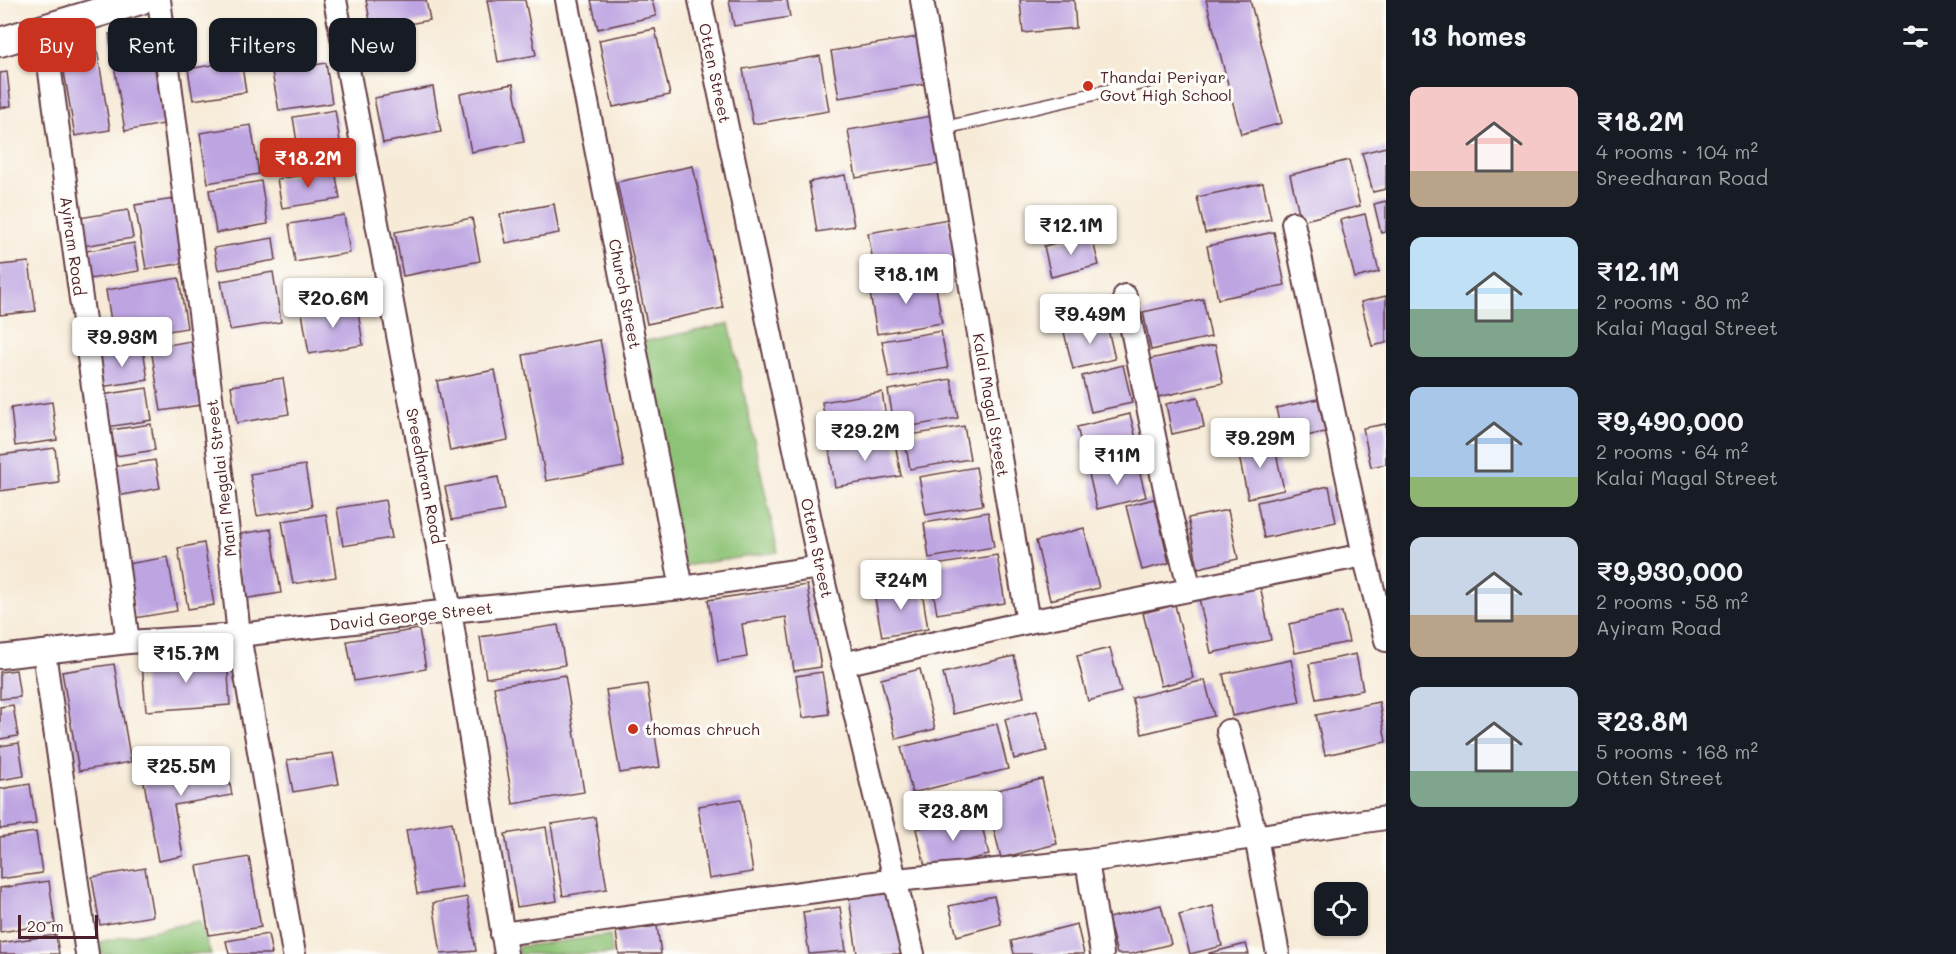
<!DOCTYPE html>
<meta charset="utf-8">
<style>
:root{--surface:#171b24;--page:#242831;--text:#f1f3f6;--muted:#9ea1a6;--accent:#c8321e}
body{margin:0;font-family:Mali,sans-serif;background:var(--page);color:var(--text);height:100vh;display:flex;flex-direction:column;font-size:22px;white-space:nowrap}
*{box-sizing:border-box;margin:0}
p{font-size:20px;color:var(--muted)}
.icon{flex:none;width:33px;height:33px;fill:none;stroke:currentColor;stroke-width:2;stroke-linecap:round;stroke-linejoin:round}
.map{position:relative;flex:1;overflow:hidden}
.details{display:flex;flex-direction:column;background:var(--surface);width:570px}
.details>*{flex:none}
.hud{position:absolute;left:18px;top:18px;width:570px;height:54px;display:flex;gap:12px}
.buttons{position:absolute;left:1314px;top:882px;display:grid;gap:12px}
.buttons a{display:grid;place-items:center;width:54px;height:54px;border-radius:12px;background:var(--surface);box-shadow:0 2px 4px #0004;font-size:30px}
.scale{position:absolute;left:18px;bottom:15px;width:80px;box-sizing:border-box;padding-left:6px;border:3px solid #4a1f2b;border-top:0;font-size:16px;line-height:21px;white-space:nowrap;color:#4a1f2b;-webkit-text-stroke:4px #fdfcf7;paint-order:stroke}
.price{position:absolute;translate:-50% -51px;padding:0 14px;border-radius:6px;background:#fff;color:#222;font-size:20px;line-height:39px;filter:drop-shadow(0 2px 3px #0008)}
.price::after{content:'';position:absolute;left:50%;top:36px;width:18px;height:14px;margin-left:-9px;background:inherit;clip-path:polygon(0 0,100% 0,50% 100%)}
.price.current{background:var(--accent);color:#fff}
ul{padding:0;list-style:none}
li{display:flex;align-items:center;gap:18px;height:150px;padding:0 24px}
li span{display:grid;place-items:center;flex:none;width:168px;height:120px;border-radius:12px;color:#555}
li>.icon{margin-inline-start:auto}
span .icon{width:72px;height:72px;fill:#fffc;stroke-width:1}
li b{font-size:26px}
h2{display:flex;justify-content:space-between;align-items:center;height:72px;padding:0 24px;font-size:26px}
.pill{padding:0 21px;border-radius:12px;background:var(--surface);box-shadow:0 2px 4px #0004;font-size:21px;line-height:54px}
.pill.current{background:var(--accent);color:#fff}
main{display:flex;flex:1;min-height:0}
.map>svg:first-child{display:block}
</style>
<main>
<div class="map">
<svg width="1386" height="954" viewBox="0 0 1386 954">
<rect width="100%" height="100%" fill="#fdfcf7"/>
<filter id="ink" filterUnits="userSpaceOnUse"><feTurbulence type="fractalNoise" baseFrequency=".0167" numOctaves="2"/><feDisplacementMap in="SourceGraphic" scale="12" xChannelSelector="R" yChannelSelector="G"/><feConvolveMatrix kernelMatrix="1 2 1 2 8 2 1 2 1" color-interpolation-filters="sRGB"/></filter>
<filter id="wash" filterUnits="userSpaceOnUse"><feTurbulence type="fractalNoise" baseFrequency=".008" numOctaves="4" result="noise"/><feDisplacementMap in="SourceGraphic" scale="24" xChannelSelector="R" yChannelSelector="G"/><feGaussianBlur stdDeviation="1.35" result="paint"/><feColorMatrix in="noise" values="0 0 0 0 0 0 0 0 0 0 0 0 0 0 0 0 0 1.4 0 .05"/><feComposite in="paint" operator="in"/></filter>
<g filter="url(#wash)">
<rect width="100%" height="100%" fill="#f7ebd8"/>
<g fill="#8dc376" stroke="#6c7150" stroke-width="1.5">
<polygon points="729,324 778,552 684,566 641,342"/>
<polygon points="199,921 211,954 101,954 99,942"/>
<polygon points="610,935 612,954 518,954 517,947"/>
</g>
<g id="blocks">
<g fill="#bea5e2">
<polygon points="366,0 426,0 430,20 372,31"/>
<polygon points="487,0 525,0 536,55 498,62"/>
<polygon points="591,0 652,0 656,16 598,29"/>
<polygon points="729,0 787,0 790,17 734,26"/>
<polygon points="1020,0 1074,0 1076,28 1023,33"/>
<polygon points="1206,0 1250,0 1282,123 1241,134"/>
<polygon points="148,28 164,124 125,131 109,34"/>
<polygon points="655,29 670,95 613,107 599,40"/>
<polygon points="917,37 924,84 839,98 831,51"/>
<polygon points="96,42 110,130 75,136 60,48"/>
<polygon points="820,56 829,111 753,124 743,69"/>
<polygon points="241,60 246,92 193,100 188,69"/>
<polygon points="326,63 332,103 279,111 272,72"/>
<polygon points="7,72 11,106 0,108 0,73"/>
<polygon points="513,84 524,142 471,152 460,94"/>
<polygon points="433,87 441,132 383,143 374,98"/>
<polygon points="335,110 342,154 300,161 293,117"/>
<polygon points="931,116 939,164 856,178 848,130"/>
<polygon points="251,125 259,174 208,183 200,133"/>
<polygon points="1386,147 1386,189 1373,192 1362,153"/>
<polygon points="1349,160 1360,206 1301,221 1290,175"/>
<polygon points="693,166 723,308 647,324 617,182"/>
<polygon points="335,170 340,199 282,208 277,179"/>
<polygon points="845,175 854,226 817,232 809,182"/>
<polygon points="261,181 268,224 216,233 209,190"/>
<polygon points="1263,183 1271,219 1205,233 1197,197"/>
<polygon points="174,199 185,263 146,269 135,205"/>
<polygon points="1386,201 1386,232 1381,233 1374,204"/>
<polygon points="554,204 559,233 506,243 500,214"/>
<polygon points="128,210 133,238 83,246 79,218"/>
<polygon points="1365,214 1379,272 1355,278 1340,220"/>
<polygon points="344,215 350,253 295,262 289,224"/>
<polygon points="472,218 480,261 403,276 395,232"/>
<polygon points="948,219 955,260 875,273 868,233"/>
<polygon points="1274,232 1285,285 1218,299 1207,246"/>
<polygon points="1091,234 1099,265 1051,277 1044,246"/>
<polygon points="273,238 276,260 218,270 214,248"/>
<polygon points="134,243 139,271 90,279 86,251"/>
<polygon points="29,262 36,311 0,315 0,265"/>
<polygon points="273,272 281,322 230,330 221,281"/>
<polygon points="934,276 942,323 877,334 869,287"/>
<polygon points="179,278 187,328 114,340 106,290"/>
<polygon points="1386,296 1386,343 1372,346 1361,302"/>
<polygon points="1203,299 1211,337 1151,350 1143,312"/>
<polygon points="357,305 363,345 309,354 302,313"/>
<polygon points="1106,321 1115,359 1073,369 1064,332"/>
<polygon points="941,331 948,368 889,378 882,341"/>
<polygon points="196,340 207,404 161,411 151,348"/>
<polygon points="600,340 624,467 546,481 523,355"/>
<polygon points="1215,345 1223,383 1158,397 1150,359"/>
<polygon points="143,349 148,380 100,387 95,357"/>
<polygon points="1123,365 1132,403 1091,412 1082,376"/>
<polygon points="495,370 508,440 450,451 437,381"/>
<polygon points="283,378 289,414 237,423 231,386"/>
<polygon points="951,379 958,418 895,429 888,390"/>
<polygon points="147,388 152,420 107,427 102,395"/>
<polygon points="882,392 888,430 828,440 822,402"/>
<polygon points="1198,397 1204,427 1172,434 1166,404"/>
<polygon points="1318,399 1325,432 1283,441 1276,408"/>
<polygon points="52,402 57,440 15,446 11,408"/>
<polygon points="1130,414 1138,447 1085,460 1077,427"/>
<polygon points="151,424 155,450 116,456 111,430"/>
<polygon points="1386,424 1386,464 1371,467 1363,428"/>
<polygon points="964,426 970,459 910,469 904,436"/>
<polygon points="894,437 901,476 835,487 829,448"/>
<polygon points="1273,439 1284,490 1248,498 1237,447"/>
<polygon points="55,448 59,483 0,491 0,455"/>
<polygon points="155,460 160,488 117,496 112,467"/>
<polygon points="1137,462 1146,497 1097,509 1089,474"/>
<polygon points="305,465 312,507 257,516 250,474"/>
<polygon points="976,467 983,505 926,515 919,477"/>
<polygon points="498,477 504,511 452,520 445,487"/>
<polygon points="1329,486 1336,522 1264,538 1257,502"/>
<polygon points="1154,499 1169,563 1142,570 1126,506"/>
<polygon points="385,500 392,538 343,546 337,508"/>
<polygon points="1228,510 1238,559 1198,568 1188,518"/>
<polygon points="988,512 994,547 929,558 924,523"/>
<polygon points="326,514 336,577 293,584 282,521"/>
<polygon points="1084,528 1099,588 1050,600 1036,541"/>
<polygon points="271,529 281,593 243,599 233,535"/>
<polygon points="204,543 214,605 188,609 178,548"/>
<polygon points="997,555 1005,603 937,614 929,566"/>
<polygon points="168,557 177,611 135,618 127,564"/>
<polygon points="807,585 821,667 794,671 786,617 742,624 747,657 718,662 708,600"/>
<polygon points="921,585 928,629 882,637 874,593"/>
<polygon points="1260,585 1271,640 1211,653 1199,598"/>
<polygon points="1175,605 1193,678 1161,686 1143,613"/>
<polygon points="1342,612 1349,642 1295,653 1289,624"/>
<polygon points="558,625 565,665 486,678 480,637"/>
<polygon points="419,629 426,669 354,681 347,641"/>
<polygon points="1110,648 1121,692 1088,701 1077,656"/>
<polygon points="1356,654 1363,690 1316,699 1309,664"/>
<polygon points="1014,656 1024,697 953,714 943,673"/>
<polygon points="227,658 230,705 146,711 142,664"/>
<polygon points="1291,660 1300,702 1232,716 1223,674"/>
<polygon points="114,664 131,762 79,771 62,672"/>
<polygon points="920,669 935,729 896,739 881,679"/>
<polygon points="16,670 20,697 0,699 0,672"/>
<polygon points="822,672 829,714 803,718 796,676"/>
<polygon points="565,675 584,792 513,804 494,687"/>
<polygon points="1205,680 1214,716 1142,734 1132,698"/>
<polygon points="647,684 660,767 620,773 606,690"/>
<polygon points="1379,702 1386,742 1325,755 1316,715"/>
<polygon points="13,705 18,736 0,739 0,707"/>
<polygon points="1037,711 1047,751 1014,759 1005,719"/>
<polygon points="997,724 1008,769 912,793 901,747"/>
<polygon points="19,743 24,776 0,780 0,746"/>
<polygon points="333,753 339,784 293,792 287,760"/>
<polygon points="225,757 232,795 174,805 183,856 158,861 142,771"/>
<polygon points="1042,779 1057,844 1001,858 985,793"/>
<polygon points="30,784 36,824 0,829 0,789"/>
<polygon points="741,799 753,872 709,879 698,806"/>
<polygon points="979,813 989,855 926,870 916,829"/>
<polygon points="595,817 607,889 563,896 551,824"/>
<polygon points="452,822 463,887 417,894 406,830"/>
<polygon points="546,827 557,901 517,907 505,834"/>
<polygon points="36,832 42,873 0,879 0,837"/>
<polygon points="249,857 261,927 209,935 197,866"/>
<polygon points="145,868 153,916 100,925 92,877"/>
<polygon points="49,881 55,924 0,932 0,888"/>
<polygon points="892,892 901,954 857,954 849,898"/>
<polygon points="994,896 1001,924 957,936 949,906"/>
<polygon points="467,897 476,951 441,954 433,903"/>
<polygon points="1161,905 1171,944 1131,954 1117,954 1108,918"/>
<polygon points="1213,906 1222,946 1190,954 1179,915"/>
<polygon points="840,907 846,951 809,954 803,912"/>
<polygon points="1077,924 1084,954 1014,954 1011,941"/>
<polygon points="657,926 661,954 619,954 616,932"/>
<polygon points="268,934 272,954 229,954 226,941"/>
<polygon points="56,935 59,954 0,954 0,943"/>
<polygon points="1246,944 1249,954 1209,954 1209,953"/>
</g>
</g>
</g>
<g filter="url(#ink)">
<use href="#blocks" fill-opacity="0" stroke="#643e45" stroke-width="1.5"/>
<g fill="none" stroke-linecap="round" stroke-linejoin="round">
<g stroke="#643e45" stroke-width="15">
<polyline id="service" points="944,128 1147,82"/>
</g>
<g stroke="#643e45" stroke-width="26">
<g id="minor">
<polyline points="159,0 224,496 239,635 294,954"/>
<polyline points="335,0 450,611 506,954"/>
<polyline points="567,0 682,588"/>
<polyline points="700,0 820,567 913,954"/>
<polyline points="922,0 1028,622"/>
<polyline points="44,28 128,642"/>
<polyline points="1293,223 1364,555 1386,640"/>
<polyline points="1125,296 1169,508 1190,589"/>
<polyline points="44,652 87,954"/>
<polyline points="0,657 128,642 239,635 450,611 682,588 820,567"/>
<polyline points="843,664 1028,622 1364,555"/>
<polyline points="1228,731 1256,837 1278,954"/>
<polyline points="1087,861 1102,954"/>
<polyline points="502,934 896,880 1087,861 1386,818"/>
</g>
</g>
<g stroke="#643e45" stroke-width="32">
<polyline id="tertiary" points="0,42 140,0"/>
</g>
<use href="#service" stroke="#fff" stroke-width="12"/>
<use href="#minor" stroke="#fff" stroke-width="22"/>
<use href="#tertiary" stroke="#fff" stroke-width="28"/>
</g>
</g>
<g fill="#c8321e" stroke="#fdfcf7" stroke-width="2">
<circle cx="1088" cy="86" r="6"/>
<circle cx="633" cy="729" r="6"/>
</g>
<g text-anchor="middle" stroke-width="6" stroke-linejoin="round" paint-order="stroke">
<g font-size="16" fill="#4a1f2b" stroke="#fdfcf7">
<text transform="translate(715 73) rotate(78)" y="6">Otten Street</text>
<text transform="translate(73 246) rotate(82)" y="6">Ayiram Road</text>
<text transform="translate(625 294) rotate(79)" y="6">Church Street</text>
<text transform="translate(991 405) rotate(80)" y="6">Kalai Magal Street</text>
<text transform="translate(425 476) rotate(79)" y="6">Sreedharan Road</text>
<text transform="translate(221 478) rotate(-97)" y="6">Mani Megalai Street</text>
<text transform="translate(817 548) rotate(78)" y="6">Otten Street</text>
<text transform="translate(411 616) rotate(-6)" y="6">David George Street</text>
</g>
<g font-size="16" fill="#4a1f2b" stroke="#fdfcf7" text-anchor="start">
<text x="1100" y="83">Thandai Periyar<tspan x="1100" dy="18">Govt High School</tspan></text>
<text x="645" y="735">thomas chruch</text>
</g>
</g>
</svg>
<div class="buttons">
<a><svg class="icon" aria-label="locate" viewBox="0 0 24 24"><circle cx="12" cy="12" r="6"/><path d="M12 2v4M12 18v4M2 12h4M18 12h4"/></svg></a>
</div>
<div class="scale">20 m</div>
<b class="price current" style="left:308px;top:189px">₹18.2M</b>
<b class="price" style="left:1071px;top:256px">₹12.1M</b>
<b class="price" style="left:906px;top:305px">₹18.1M</b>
<b class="price" style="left:333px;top:329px">₹20.6M</b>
<b class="price" style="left:1090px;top:345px">₹9.49M</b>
<b class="price" style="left:122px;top:368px">₹9.93M</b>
<b class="price" style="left:865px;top:462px">₹29.2M</b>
<b class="price" style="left:1260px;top:469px">₹9.29M</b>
<b class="price" style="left:1117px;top:486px">₹11M</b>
<b class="price" style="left:901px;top:611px">₹24M</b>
<b class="price" style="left:186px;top:684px">₹15.7M</b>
<b class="price" style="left:181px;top:797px">₹25.5M</b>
<b class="price" style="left:953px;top:842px">₹23.8M</b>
<div class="hud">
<a class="pill current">Buy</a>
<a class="pill">Rent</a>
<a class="pill">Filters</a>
<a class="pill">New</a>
</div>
</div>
<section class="details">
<h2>13 homes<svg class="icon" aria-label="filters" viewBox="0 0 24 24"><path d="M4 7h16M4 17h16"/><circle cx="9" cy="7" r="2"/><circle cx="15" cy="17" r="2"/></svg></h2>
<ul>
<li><span style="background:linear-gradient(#f6c9c9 70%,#b9a48a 0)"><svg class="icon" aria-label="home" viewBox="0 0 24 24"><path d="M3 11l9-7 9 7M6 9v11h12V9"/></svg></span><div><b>₹18.2M</b><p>4 rooms · 104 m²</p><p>Sreedharan Road</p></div></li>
<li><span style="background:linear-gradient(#bfe0f5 60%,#7fa58c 0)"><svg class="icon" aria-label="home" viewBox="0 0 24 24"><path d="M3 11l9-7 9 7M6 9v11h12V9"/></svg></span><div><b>₹12.1M</b><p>2 rooms · 80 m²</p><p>Kalai Magal Street</p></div></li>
<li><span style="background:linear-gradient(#a9c7e8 75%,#8fb573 0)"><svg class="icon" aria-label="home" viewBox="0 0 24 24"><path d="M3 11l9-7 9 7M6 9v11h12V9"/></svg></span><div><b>₹9,490,000</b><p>2 rooms · 64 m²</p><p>Kalai Magal Street</p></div></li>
<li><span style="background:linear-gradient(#c9d6e8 65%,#b9a48a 0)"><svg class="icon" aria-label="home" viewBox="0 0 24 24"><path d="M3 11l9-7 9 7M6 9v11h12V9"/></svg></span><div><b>₹9,930,000</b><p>2 rooms · 58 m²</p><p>Ayiram Road</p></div></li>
<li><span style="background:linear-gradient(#c9d6e8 70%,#7fa58c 0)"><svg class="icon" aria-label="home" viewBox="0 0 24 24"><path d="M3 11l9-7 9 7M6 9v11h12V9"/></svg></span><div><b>₹23.8M</b><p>5 rooms · 168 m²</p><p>Otten Street</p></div></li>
</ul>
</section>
</main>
